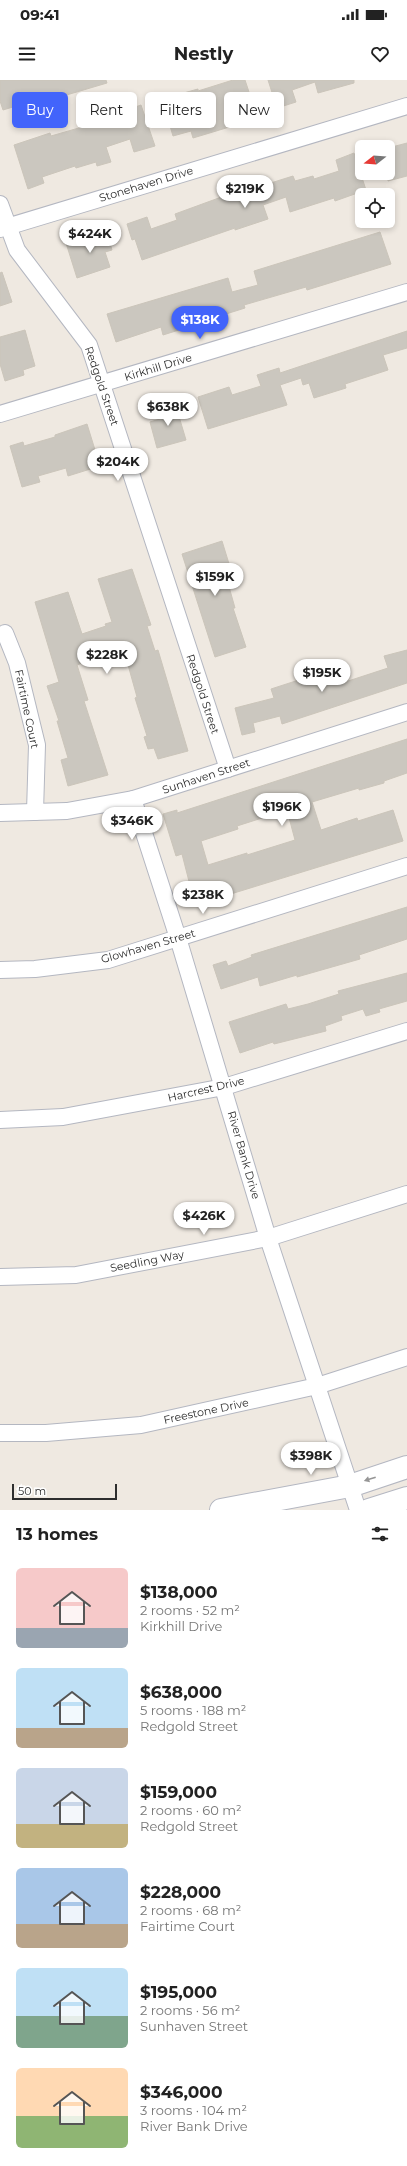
<!DOCTYPE html>
<meta charset="utf-8">
<style>
:root{--surface:#fff;--page:#f6f6f6;--text:#222;--muted:#767676;--accent:#4264fb}
body{margin:0;font-family:Montserrat,sans-serif;background:var(--page);color:var(--text);height:100vh;display:flex;flex-direction:column;font-size:15px;white-space:nowrap}
*{box-sizing:border-box;margin:0}
p{font-size:13px;color:var(--muted)}
.icon{flex:none;width:22px;height:22px;fill:none;stroke:currentColor;stroke-width:2;stroke-linecap:round;stroke-linejoin:round}
.map{position:relative;height:1430px;overflow:hidden}
.drawer{display:flex;flex-direction:column;background:var(--surface);flex:1}
.drawer>*{flex:none}
.banner{position:absolute;left:12px;top:12px;width:383px;height:36px;display:flex;gap:8px}
.needle{width:26px;rotate:253deg}
.controls{position:absolute;left:355px;top:60px;display:grid;gap:8px}
.controls a{display:grid;place-items:center;width:40px;height:40px;border-radius:6px;background:var(--surface);box-shadow:0 2px 6px #0003;font-size:20px}
.scale{position:absolute;left:12px;bottom:10px;width:105px;box-sizing:border-box;padding-left:4px;border:2px solid #2e2e2e;border-top:0;font-size:11px;line-height:14px;white-space:nowrap;color:#2e2e2e;-webkit-text-stroke:3px #fff;paint-order:stroke}
.price{position:absolute;translate:-50% -34px;padding:0 9px;border-radius:14px;background:#fff;color:#222;font-size:13px;line-height:26px;filter:drop-shadow(0 1px 2px #0008)}
.price::after{content:'';position:absolute;left:50%;top:24px;width:12px;height:9px;margin-left:-6px;background:inherit;clip-path:polygon(0 0,100% 0,50% 100%)}
.price.current{background:var(--accent);color:#fff}
ul{padding:0;list-style:none}
li{display:flex;align-items:center;gap:12px;height:100px;padding:0 16px}
li span{display:grid;place-items:center;flex:none;width:112px;height:80px;border-radius:6px;color:#555}
li>.icon{margin-inline-start:auto}
span .icon{width:48px;height:48px;fill:#fffc;stroke-width:1}
li b{font-size:17px}
h2{display:flex;justify-content:space-between;align-items:center;height:48px;padding:0 16px;font-size:17px}
.chip{padding:0 14px;border-radius:6px;background:var(--surface);box-shadow:0 2px 6px #0003;font-size:14px;line-height:36px}
.chip.current{background:var(--accent);color:#fff}
.status{display:flex;justify-content:space-between;align-items:center;height:28px;padding:0 20px;background:var(--surface);direction:ltr}
.status svg{height:11px;fill:currentColor}
header{display:flex;justify-content:space-between;align-items:center;height:52px;padding:0 16px;background:var(--surface);font-size:18px;font-weight:700}
.map>svg:first-child{display:block}
</style>
<div class="status"><b>09:41</b><svg viewBox="0 0 49 12"><path d="M0 12V9h3v3zM5 12V6h3v6zM10 12V3h3v9zM15 12V0h3v12zM26 1h20v11H26zM47 4h2v5h-2z"/></svg></div>
<header><svg class="icon" aria-label="menu" viewBox="0 0 24 24"><path d="M4 6h16M4 12h16M4 18h16"/></svg>Nestly<svg class="icon" aria-label="heart" viewBox="0 0 24 24"><path d="M12 20l-8-8c-3-5 5-10 8-4 3-6 11-1 8 4z"/></svg></header>
<div class="map">
<svg width="407" height="1430" viewBox="0 0 407 1430">
<rect width="100%" height="100%" fill="#efe9e1"/>
<g fill="#cbc7bf" stroke="#cbc5ba" fill-rule="evenodd">
<polygon points="0,0 106,0 107,3 53,19 52,15 3,30 0,21"/>
<polygon points="233,0 245,0 256,33 235,40 236,45 193,58 191,51 173,56 162,19 198,9 198,11"/>
<polygon points="268,0 354,0 354,3 318,13 315,2 292,10 296,22 277,28"/>
<polygon points="141,25 155,66 134,72 130,59 106,67 111,82 97,86 96,82 76,88 75,86 42,97 44,103 28,109 14,65 50,53 51,56 110,39 109,36"/>
<polygon points="407,63 407,96 388,101 388,68"/>
<polygon points="354,73 366,110 335,121 334,118 290,132 286,117 263,125 268,139 235,150 235,148 142,180 135,159 132,160 127,144 147,137 151,149 177,140 175,134 257,104 258,107 293,96 295,101 313,96 314,99 339,91 336,80"/>
<polygon points="106,150 112,170 105,172 110,187 77,198 66,163"/>
<polygon points="380,152 391,184 307,210 306,207 244,225 245,228 207,240 203,230 178,238 182,249 163,255 161,247 116,262 107,234 228,198 232,212 258,205 254,191"/>
<polygon points="2,192 12,222 0,226 0,193"/>
<polygon points="25,250 35,286 23,290 24,295 5,301 0,284 0,257"/>
<polygon points="407,251 407,268 383,275 388,290 345,304 346,308 314,318 309,303 303,305 301,298 280,305 287,325 208,349 198,317 229,307 232,315 261,306 257,295 279,288 280,293"/>
<polygon points="175,323 186,360 157,368 150,342 160,339 157,328"/>
<polygon points="87,344 100,386 68,396 66,388 38,396 40,402 22,407 10,366 23,362 24,366 55,357 55,355"/>
<polygon points="222,461 230,487 224,489 235,528 233,528 246,567 215,577 182,474"/>
<polygon points="132,489 151,545 147,546 155,571 158,570 188,671 158,679 154,668 148,669 144,657 147,656 135,618 137,617 123,567 77,585 88,620 84,621 108,695 68,706 61,680 68,678 57,641 59,641 47,606 59,602 35,522 68,512 82,554 106,546 105,544 112,542 98,499"/>
<polygon points="407,570 407,603 282,644 280,636 253,643 255,652 242,655 235,628 274,618 271,609 308,597 306,592 333,584 339,604 388,588 384,576"/>
<path d="M407,659v34l-23,8v2l-25,7v-2l-47,14 9,28 36,-12 1,3 35,-11 10,31 -208,64 -13,-51 -6,2 -13,-42 14,-4v3zM287,730l8,30 -48,15v-2l-39,12 -7,-24 37,-12 -1,-3z"/>
<polygon points="407,827 407,859 359,875 360,879 297,897 297,895 260,906 258,897 221,909 213,885 226,881 228,886 252,877 251,875"/>
<polygon points="407,893 407,921 379,929 380,932 366,936 363,929 341,936 342,940 325,946 326,951 274,964 273,962 240,973 229,942 286,924 288,929 308,924 339,914 338,911"/>
</g>
<g fill="none" stroke-linecap="round" stroke-linejoin="round">
<g stroke="#b4b7c1" stroke-width="18">
<g id="minor">
<polyline points="0,124 17,170 89,265 228,689"/>
<polyline points="0,149 407,26"/>
<polyline points="0,334 407,212"/>
<polyline points="5,553 17,583 37,665 35,732"/>
<polyline points="133,719 178,858 268,1158 358,1430"/>
<polyline points="0,733 67,731 133,719 407,632"/>
<polyline points="0,890 35,889 108,880 407,786"/>
<polyline points="0,1040 63,1037 224,1007 407,951"/>
<polyline points="0,1197 76,1195 268,1158 407,1114"/>
<polyline points="0,1353 46,1353 141,1345 317,1306 407,1277"/>
</g>
</g>
<g stroke="#b4b7c1" stroke-width="24">
<g id="secondary">
<polyline points="221,1430 350,1406 407,1387"/>
<polyline points="369,1430 407,1418"/>
</g>
</g>
<use href="#minor" stroke="#fff" stroke-width="16"/>
<use href="#secondary" stroke="#fff" stroke-width="22"/>
</g>
<defs><path id="oneway-solid" d="M-6-.8H1V-3.2L6.5 0L1 3.2V.8H-6Z"/></defs>
<use fill="#969696" href="#oneway-solid" transform="translate(370 1399) rotate(162)"/>
<g text-anchor="middle" stroke-width="3" stroke-linejoin="round" paint-order="stroke">
<g font-size="11" fill="#2e2e2e" stroke="#fff">
<text transform="translate(146 104) rotate(-17)" y="4">Stonehaven Drive</text>
<text transform="translate(158 287) rotate(-17)" y="4">Kirkhill Drive</text>
<text transform="translate(102 306) rotate(71)" y="4">Redgold Street</text>
<text transform="translate(203 614) rotate(72)" y="4">Redgold Street</text>
<text transform="translate(27 629) rotate(78)" y="4">Fairtime Court</text>
<text transform="translate(206 696) rotate(-18)" y="4">Sunhaven Street</text>
<text transform="translate(148 866) rotate(-16)" y="4">Glowhaven Street</text>
<text transform="translate(206 1009) rotate(-13)" y="4">Harcrest Drive</text>
<text transform="translate(244 1075) rotate(74)" y="4">River Bank Drive</text>
<text transform="translate(147 1181) rotate(-11)" y="4">Seedling Way</text>
<text transform="translate(206 1331) rotate(-12)" y="4">Freestone Drive</text>
</g>
</g>
</svg>
<div class="controls">
<a><svg class="needle" viewBox="-14 -14 28 28"><path d="M0-13l5 13h-10z" fill="#e53935"/><path d="M0 13l5-13h-10z" fill="#767676"/></svg></a>
<a><svg class="icon" aria-label="locate" viewBox="0 0 24 24"><circle cx="12" cy="12" r="6"/><path d="M12 2v4M12 18v4M2 12h4M18 12h4"/></svg></a>
</div>
<div class="scale">50 m</div>
<b class="price" style="left:245px;top:129px">$219K</b>
<b class="price" style="left:90px;top:174px">$424K</b>
<b class="price current" style="left:200px;top:260px">$138K</b>
<b class="price" style="left:168px;top:347px">$638K</b>
<b class="price" style="left:118px;top:402px">$204K</b>
<b class="price" style="left:215px;top:517px">$159K</b>
<b class="price" style="left:107px;top:595px">$228K</b>
<b class="price" style="left:322px;top:613px">$195K</b>
<b class="price" style="left:282px;top:747px">$196K</b>
<b class="price" style="left:132px;top:761px">$346K</b>
<b class="price" style="left:203px;top:835px">$238K</b>
<b class="price" style="left:204px;top:1156px">$426K</b>
<b class="price" style="left:311px;top:1396px">$398K</b>
<div class="banner">
<a class="chip current">Buy</a>
<a class="chip">Rent</a>
<a class="chip">Filters</a>
<a class="chip">New</a>
</div>
</div>
<section class="drawer">
<h2>13 homes<svg class="icon" aria-label="filters" viewBox="0 0 24 24"><path d="M4 7h16M4 17h16"/><circle cx="9" cy="7" r="2"/><circle cx="15" cy="17" r="2"/></svg></h2>
<ul>
<li><span style="background:linear-gradient(#f6c9c9 75%,#9aa5b1 0)"><svg class="icon" aria-label="home" viewBox="0 0 24 24"><path d="M3 11l9-7 9 7M6 9v11h12V9"/></svg></span><div><b>$138,000</b><p>2 rooms · 52 m²</p><p>Kirkhill Drive</p></div></li>
<li><span style="background:linear-gradient(#bfe0f5 75%,#b9a48a 0)"><svg class="icon" aria-label="home" viewBox="0 0 24 24"><path d="M3 11l9-7 9 7M6 9v11h12V9"/></svg></span><div><b>$638,000</b><p>5 rooms · 188 m²</p><p>Redgold Street</p></div></li>
<li><span style="background:linear-gradient(#c9d6e8 70%,#c2b280 0)"><svg class="icon" aria-label="home" viewBox="0 0 24 24"><path d="M3 11l9-7 9 7M6 9v11h12V9"/></svg></span><div><b>$159,000</b><p>2 rooms · 60 m²</p><p>Redgold Street</p></div></li>
<li><span style="background:linear-gradient(#a9c7e8 70%,#b9a48a 0)"><svg class="icon" aria-label="home" viewBox="0 0 24 24"><path d="M3 11l9-7 9 7M6 9v11h12V9"/></svg></span><div><b>$228,000</b><p>2 rooms · 68 m²</p><p>Fairtime Court</p></div></li>
<li><span style="background:linear-gradient(#bfe0f5 60%,#7fa58c 0)"><svg class="icon" aria-label="home" viewBox="0 0 24 24"><path d="M3 11l9-7 9 7M6 9v11h12V9"/></svg></span><div><b>$195,000</b><p>2 rooms · 56 m²</p><p>Sunhaven Street</p></div></li>
<li><span style="background:linear-gradient(#ffd9b3 60%,#8fb573 0)"><svg class="icon" aria-label="home" viewBox="0 0 24 24"><path d="M3 11l9-7 9 7M6 9v11h12V9"/></svg></span><div><b>$346,000</b><p>3 rooms · 104 m²</p><p>River Bank Drive</p></div></li>
</ul>
</section>
